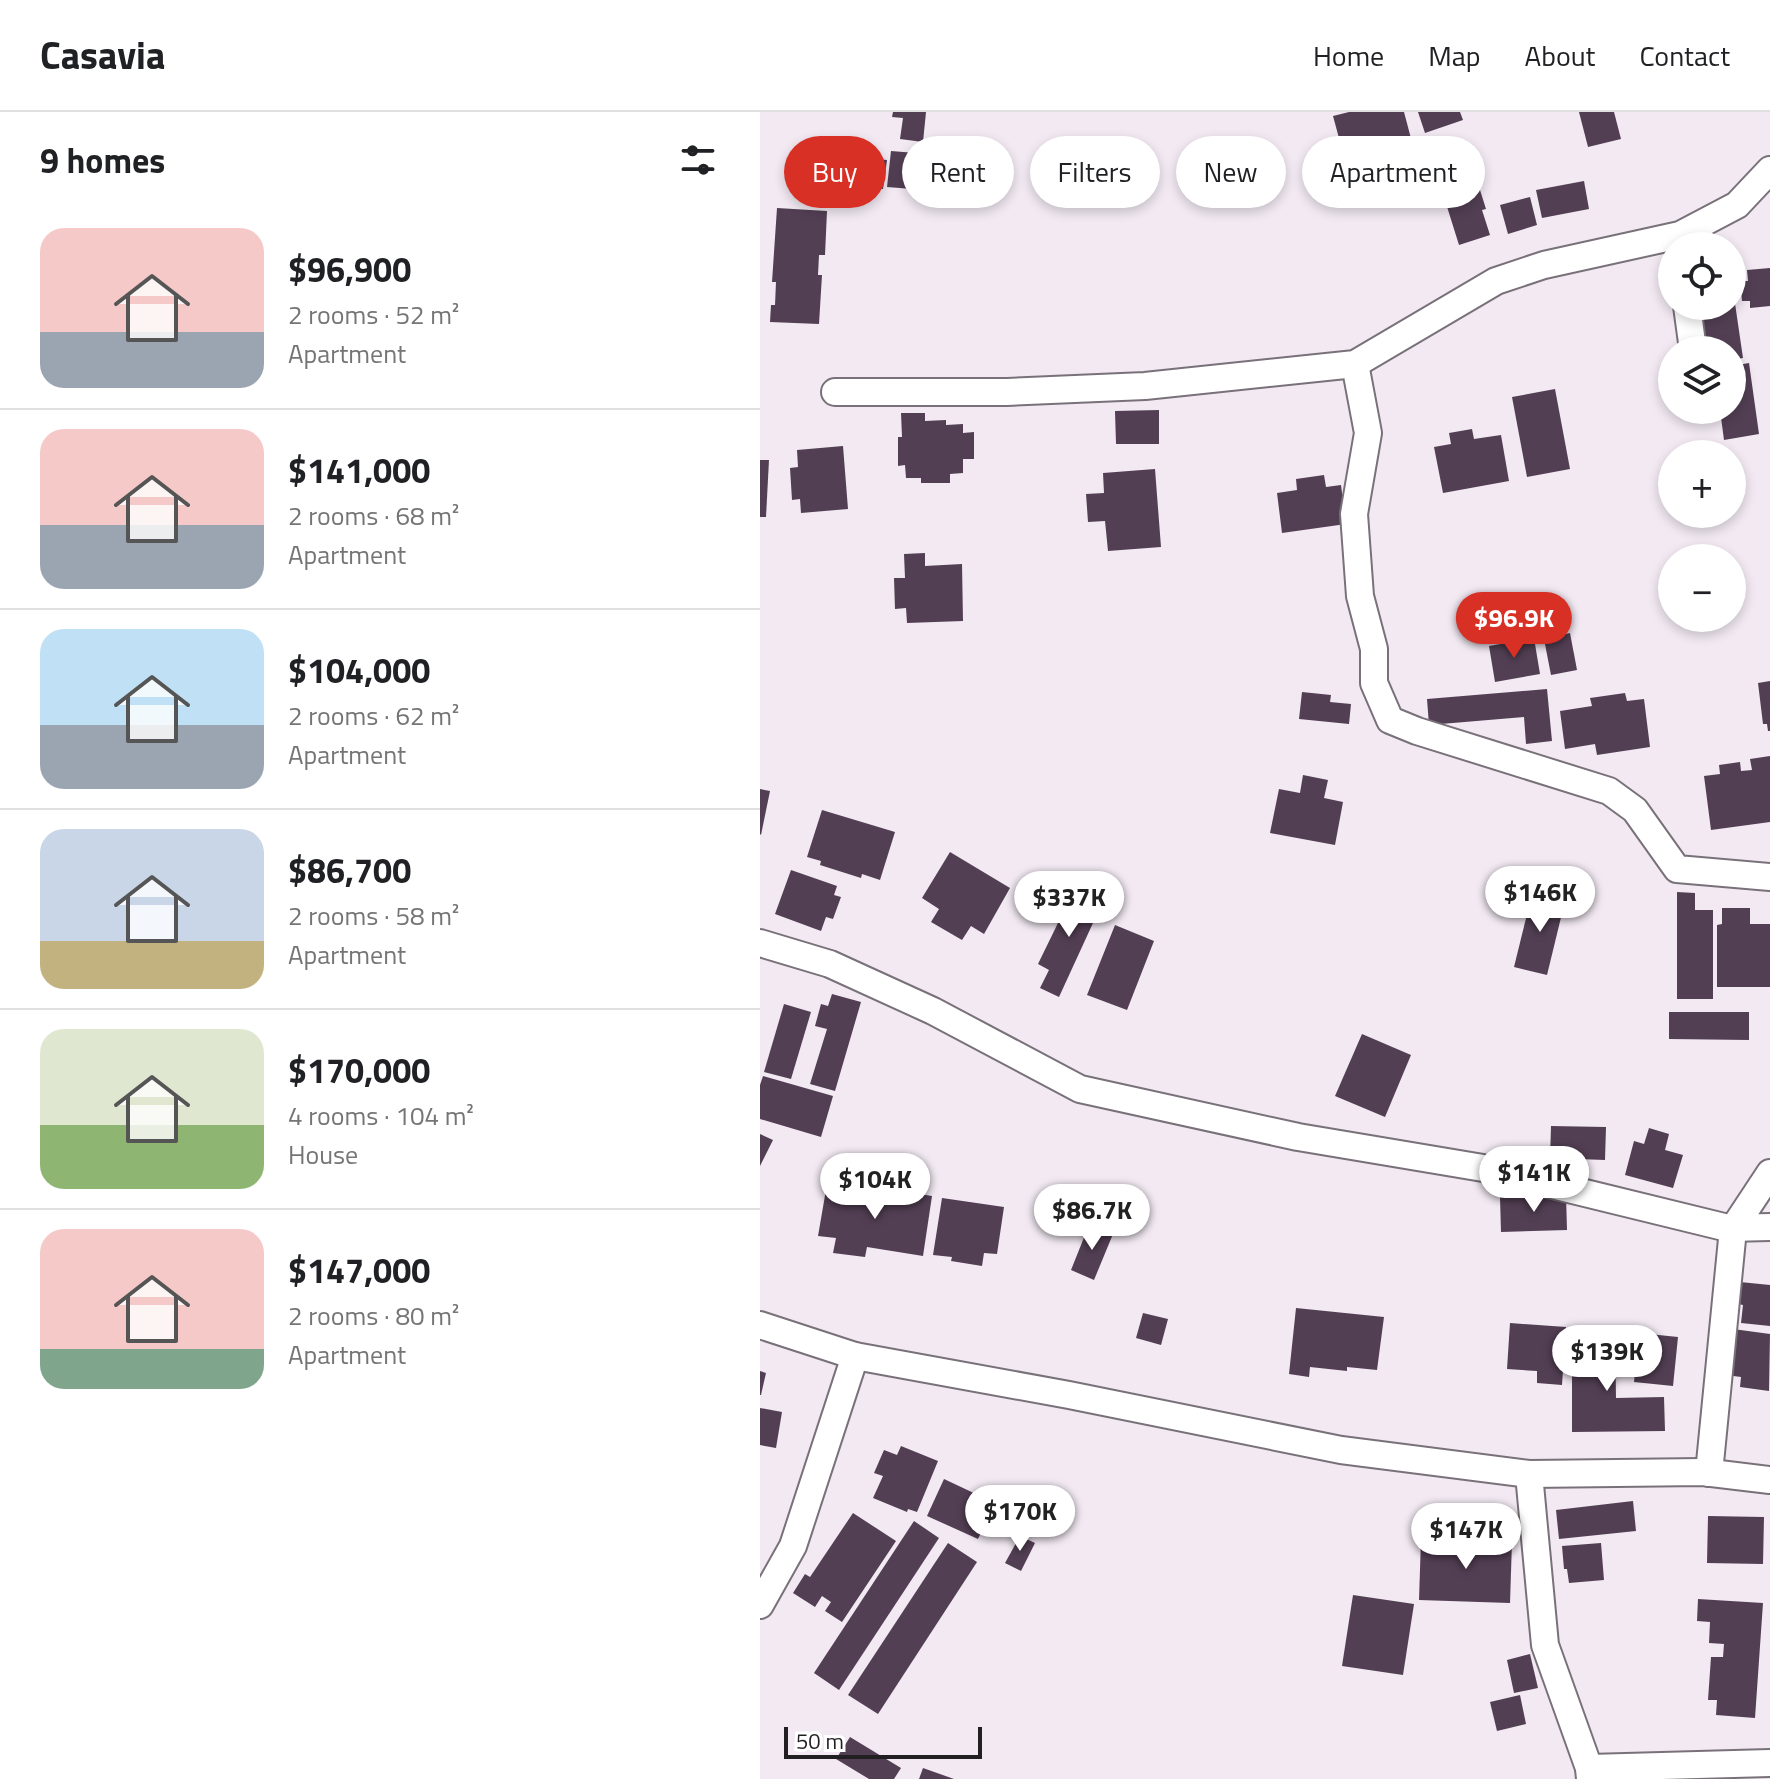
<!DOCTYPE html>
<meta charset="utf-8">
<style>
:root{--surface:#fff;--page:#f2f2f2;--text:#202124;--muted:#757577;--line:#e0e0e0;--accent:#d93025}
body{margin:0;font-family:"Titillium Web",sans-serif;background:var(--page);color:var(--text);height:100vh;display:flex;flex-direction:column;font-size:30px;white-space:nowrap}
*{box-sizing:border-box;margin:0}
p{font-size:26px;color:var(--muted)}
.icon{flex:none;width:44px;height:44px;fill:none;stroke:currentColor;stroke-width:2;stroke-linecap:round;stroke-linejoin:round}
.map{position:relative;flex:1;overflow:hidden}
.panel{display:flex;flex-direction:column;background:var(--surface);width:760px}
.panel>*{flex:none}
.banner{position:absolute;left:24px;top:24px;width:760px;height:72px;display:flex;gap:16px}
.tools{position:absolute;left:898px;top:120px;display:grid;gap:16px}
.tools a{display:grid;place-items:center;width:88px;height:88px;border-radius:50%;background:var(--surface);box-shadow:0 4px 12px #0003;font-size:40px}
.scale{position:absolute;left:24px;bottom:20px;width:198px;box-sizing:border-box;padding-left:8px;border:4px solid #221f22;border-top:0;font-size:22px;line-height:28px;white-space:nowrap;color:#221f22;-webkit-text-stroke:6px #fff;paint-order:stroke}
.price{position:absolute;translate:-50% -68px;padding:0 18px;border-radius:28px;background:#fff;color:#222;font-size:26px;line-height:52px;filter:drop-shadow(0 2px 4px #0008)}
.price::after{content:'';position:absolute;left:50%;top:48px;width:24px;height:18px;margin-left:-12px;background:inherit;clip-path:polygon(0 0,100% 0,50% 100%)}
.price.active{background:var(--accent);color:#fff}
ul{padding:0;list-style:none}
li{display:flex;align-items:center;gap:24px;height:200px;padding:0 40px}
li+li{border-top:2px solid var(--line)}
li span{display:grid;place-items:center;flex:none;width:224px;height:160px;border-radius:24px;color:#555}
li>.icon{margin-inline-start:auto}
span .icon{width:96px;height:96px;fill:#fffc;stroke-width:1}
li b{font-size:34px}
h2{display:flex;justify-content:space-between;align-items:center;height:96px;padding:0 40px;font-size:34px}
.pill{padding:0 28px;border-radius:36px;background:var(--surface);box-shadow:0 4px 12px #0003;font-size:28px;line-height:72px}
.pill.active{background:var(--accent);color:#fff}
header{display:flex;align-items:center;gap:48px;box-sizing:border-box;height:112px;padding:0 40px;background:var(--surface);border-bottom:2px solid var(--line)}
header strong{font-size:38px}
nav{display:flex;gap:44px;margin-inline-start:auto;font-size:28px}
main{display:flex;flex:1;min-height:0}
.map>svg:first-child{display:block}
</style>
<header>
<strong>Casavia</strong>
<nav><a>Home</a><a>Map</a><a>About</a><a>Contact</a></nav>
</header>
<main>
<section class="panel">
<h2>9 homes<svg class="icon" aria-label="filters" viewBox="0 0 24 24"><path d="M4 7h16M4 17h16"/><circle cx="9" cy="7" r="2"/><circle cx="15" cy="17" r="2"/></svg></h2>
<ul>
<li><span style="background:linear-gradient(#f6c9c9 65%,#9aa5b1 0)"><svg class="icon" aria-label="home" viewBox="0 0 24 24"><path d="M3 11l9-7 9 7M6 9v11h12V9"/></svg></span><div><b>$96,900</b><p>2 rooms · 52 m²</p><p>Apartment</p></div></li>
<li><span style="background:linear-gradient(#f6c9c9 60%,#9aa5b1 0)"><svg class="icon" aria-label="home" viewBox="0 0 24 24"><path d="M3 11l9-7 9 7M6 9v11h12V9"/></svg></span><div><b>$141,000</b><p>2 rooms · 68 m²</p><p>Apartment</p></div></li>
<li><span style="background:linear-gradient(#bfe0f5 60%,#9aa5b1 0)"><svg class="icon" aria-label="home" viewBox="0 0 24 24"><path d="M3 11l9-7 9 7M6 9v11h12V9"/></svg></span><div><b>$104,000</b><p>2 rooms · 62 m²</p><p>Apartment</p></div></li>
<li><span style="background:linear-gradient(#c9d6e8 70%,#c2b280 0)"><svg class="icon" aria-label="home" viewBox="0 0 24 24"><path d="M3 11l9-7 9 7M6 9v11h12V9"/></svg></span><div><b>$86,700</b><p>2 rooms · 58 m²</p><p>Apartment</p></div></li>
<li><span style="background:linear-gradient(#dfe7d0 60%,#8fb573 0)"><svg class="icon" aria-label="home" viewBox="0 0 24 24"><path d="M3 11l9-7 9 7M6 9v11h12V9"/></svg></span><div><b>$170,000</b><p>4 rooms · 104 m²</p><p>House</p></div></li>
<li><span style="background:linear-gradient(#f6c9c9 75%,#7fa58c 0)"><svg class="icon" aria-label="home" viewBox="0 0 24 24"><path d="M3 11l9-7 9 7M6 9v11h12V9"/></svg></span><div><b>$147,000</b><p>2 rooms · 80 m²</p><p>Apartment</p></div></li>
</ul>
</section>
<div class="map">
<svg width="1010" height="1667" viewBox="0 0 1010 1667">
<rect width="100%" height="100%" fill="#f2e9f2"/>
<g fill="#533f54">
<polygon points="133,0 166,0 163,30 140,27 143,6 132,5"/>
<polygon points="589,0 644,0 653,34 586,52 573,4"/>
<polygon points="658,0 700,0 703,8 665,21"/>
<polygon points="819,0 854,0 861,27 828,35"/>
<polygon points="131,39 168,42 165,78 127,75"/>
<polygon points="65,41 96,45 92,75 61,71"/>
<polygon points="699,41 705,61 714,59 726,97 722,98 730,123 699,133 673,50"/>
<polygon points="100,45 127,48 123,77 97,75"/>
<polygon points="824,69 829,97 782,106 776,78"/>
<polygon points="770,85 777,113 748,122 740,93"/>
<polygon points="17,96 67,99 65,143 59,143 58,163 62,163 59,212 10,210 11,193 15,193 16,170 12,170"/>
<polygon points="1010,156 1010,194 990,196 990,189 982,189 980,169 988,169 987,158"/>
<polygon points="972,171 983,246 972,248 972,238 943,238 938,201 944,200 944,194 972,194"/>
<polygon points="989,251 999,322 964,328 960,298 972,298 972,254"/>
<polygon points="795,277 810,357 767,365 752,285"/>
<polygon points="399,298 399,332 356,332 355,299"/>
<polygon points="141,301 165,301 165,309 186,308 186,313 203,312 203,321 214,320 214,347 203,347 203,361 190,362 190,371 161,371 161,366 146,366 145,353 138,354 138,325 142,325"/>
<polygon points="712,317 714,327 741,323 749,369 683,381 674,335 691,332 689,321"/>
<polygon points="83,334 88,397 41,401 40,387 32,388 30,356 38,355 37,338"/>
<polygon points="0,348 9,348 6,405 0,405"/>
<polygon points="395,357 401,435 348,439 345,409 328,410 326,382 344,381 343,361"/>
<polygon points="564,363 566,375 581,373 586,412 522,421 517,381 537,378 536,367"/>
<polygon points="165,441 165,454 202,452 203,509 147,511 146,496 135,497 134,466 145,466 144,442"/>
<polygon points="810,521 817,558 791,563 784,527"/>
<polygon points="774,526 780,562 735,570 729,534"/>
<polygon points="1010,569 1010,619 1008,619 1007,612 1003,612 998,571"/>
<polygon points="787,577 792,629 766,632 764,605 669,613 667,587"/>
<polygon points="542,580 571,583 570,590 591,592 589,612 539,607"/>
<polygon points="865,581 867,589 884,587 890,635 837,643 835,632 805,637 800,599 832,594 830,586"/>
<polygon points="1010,644 1010,710 951,718 944,664 960,662 959,653 980,650 981,659 992,658 990,647"/>
<polygon points="543,663 568,668 564,686 583,690 575,733 510,721 519,677 540,681"/>
<polygon points="0,677 10,679 1,723 0,722"/>
<polygon points="62,698 135,720 120,768 102,762 101,766 60,753 61,749 47,745"/>
<polygon points="190,740 250,776 224,822 211,814 202,828 171,810 179,797 162,786"/>
<polygon points="31,758 77,774 74,783 81,785 73,807 66,805 61,819 15,802"/>
<polygon points="316,774 344,787 299,885 280,876 289,858 278,852"/>
<polygon points="917,780 935,781 935,798 953,798 953,887 917,887"/>
<polygon points="772,782 805,789 787,863 754,855"/>
<polygon points="272,788 285,794 280,807 266,802"/>
<polygon points="962,796 990,796 990,812 1010,812 1010,875 957,875 957,813 962,812"/>
<polygon points="355,813 394,829 367,898 327,883"/>
<polygon points="72,882 101,890 75,979 50,972 67,917 55,914 61,892 68,894"/>
<polygon points="24,892 51,900 31,967 4,960"/>
<polygon points="909,900 989,900 989,928 909,927"/>
<polygon points="602,922 651,943 625,1005 575,984"/>
<polygon points="3,964 73,984 61,1025 0,1007 0,973"/>
<polygon points="791,1014 846,1015 845,1048 790,1046"/>
<polygon points="889,1016 909,1022 905,1038 923,1043 913,1076 865,1063 874,1029 884,1032"/>
<polygon points="0,1022 13,1028 0,1054"/>
<polygon points="67,1072 146,1084 147,1080 172,1084 163,1144 107,1135 105,1145 73,1141 76,1126 58,1124"/>
<polygon points="806,1083 807,1118 741,1120 740,1085"/>
<polygon points="182,1086 244,1095 237,1142 224,1141 222,1154 191,1149 192,1145 173,1143"/>
<polygon points="329,1113 353,1122 334,1168 311,1158"/>
<polygon points="980,1170 1010,1173 1010,1214 981,1211 983,1193 978,1192"/>
<polygon points="536,1196 624,1205 617,1258 587,1255 587,1259 550,1255 549,1265 529,1262"/>
<polygon points="383,1201 408,1207 401,1233 376,1226"/>
<polygon points="750,1211 806,1215 802,1273 777,1271 777,1259 747,1257"/>
<polygon points="973,1217 1010,1222 1009,1279 980,1275 981,1265 966,1263"/>
<polygon points="879,1221 918,1225 913,1274 874,1270"/>
<polygon points="812,1224 855,1224 856,1286 904,1285 905,1319 812,1320"/>
<polygon points="0,1259 6,1261 1,1283 0,1283"/>
<polygon points="0,1296 22,1300 16,1336 0,1333"/>
<polygon points="141,1334 178,1349 157,1400 148,1397 147,1400 113,1386 123,1364 114,1361 124,1338 137,1343"/>
<polygon points="184,1367 235,1391 218,1427 167,1404"/>
<polygon points="873,1389 876,1419 799,1427 796,1398"/>
<polygon points="93,1401 136,1429 82,1510 65,1499 71,1490 62,1484 55,1495 33,1481 45,1462 50,1465"/>
<polygon points="948,1404 1004,1405 1003,1452 947,1451"/>
<polygon points="154,1409 179,1426 79,1578 54,1561"/>
<polygon points="260,1424 275,1431 261,1459 245,1451"/>
<polygon points="661,1427 752,1429 750,1491 659,1488"/>
<polygon points="188,1431 217,1450 118,1602 88,1583"/>
<polygon points="841,1431 844,1468 809,1471 807,1457 804,1457 802,1434"/>
<polygon points="593,1483 654,1492 643,1563 582,1554"/>
<polygon points="938,1487 1003,1491 995,1606 956,1603 957,1588 948,1588 951,1545 963,1545 964,1532 949,1531 950,1510 937,1509"/>
<polygon points="770,1542 778,1576 754,1581 747,1548"/>
<polygon points="760,1583 766,1612 737,1619 730,1590"/>
<polygon points="90,1625 141,1656 134,1667 109,1667 76,1647"/>
<polygon points="163,1656 194,1667 159,1667"/>
</g>
<g fill="none" stroke-linecap="round" stroke-linejoin="round">
<g stroke="#797179" stroke-width="30">
<g id="street">
<polyline points="927,194 933,238"/>
<polyline points="595,252 608,321 594,402 600,484 614,537 614,571 630,608 657,619 849,679 875,698 917,757 1010,765"/>
<polyline points="75,280 247,280 385,274 595,252 736,169 784,153 920,123 977,93 1010,58"/>
<polyline points="0,831 70,852 173,899 320,977 538,1025 723,1056 968,1116 1010,1115"/>
<polyline points="0,1213 95,1244 309,1283 581,1338 769,1362 943,1360 1010,1368"/>
<polyline points="949,1361 973,1117 1010,1061"/>
<polyline points="769,1362 785,1533 829,1656 830,1667"/>
<polyline points="0,1493 33,1434 95,1244"/>
<polyline points="829,1656 1010,1651"/>
</g>
</g>
<use href="#street" stroke="#fff" stroke-width="26"/>
</g>
</svg>
<div class="tools">
<a><svg class="icon" aria-label="locate" viewBox="0 0 24 24"><circle cx="12" cy="12" r="6"/><path d="M12 2v4M12 18v4M2 12h4M18 12h4"/></svg></a>
<a><svg class="icon" aria-label="layers" viewBox="0 0 24 24"><path d="M12 4l9 5-9 5-9-5zM3 14l9 5 9-5"/></svg></a>
<a>+</a>
<a>−</a>
</div>
<div class="scale">50 m</div>
<b class="price active" style="left:754px;top:548px">$96.9K</b>
<b class="price" style="left:780px;top:822px">$146K</b>
<b class="price" style="left:309px;top:827px">$337K</b>
<b class="price" style="left:774px;top:1102px">$141K</b>
<b class="price" style="left:115px;top:1109px">$104K</b>
<b class="price" style="left:332px;top:1140px">$86.7K</b>
<b class="price" style="left:847px;top:1281px">$139K</b>
<b class="price" style="left:260px;top:1441px">$170K</b>
<b class="price" style="left:706px;top:1459px">$147K</b>
<div class="banner">
<a class="pill active">Buy</a>
<a class="pill">Rent</a>
<a class="pill">Filters</a>
<a class="pill">New</a>
<a class="pill">Apartment</a>
</div>
</div>
</main>
